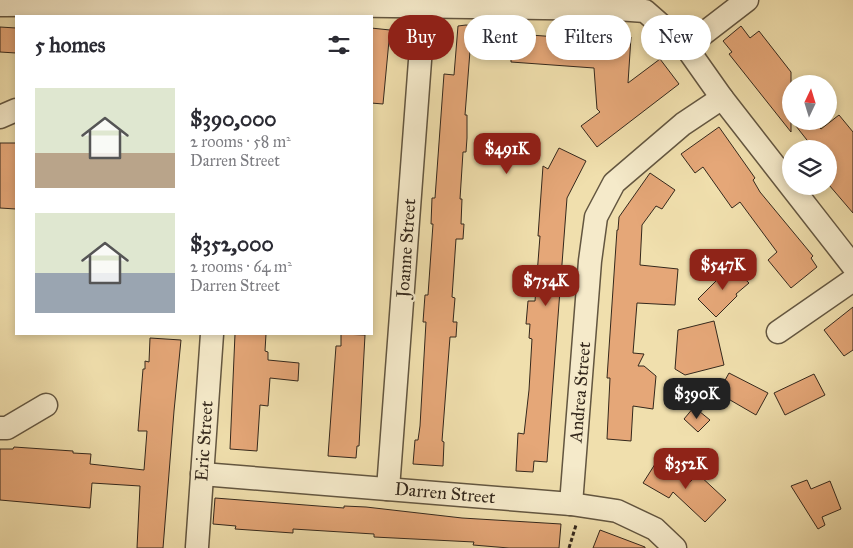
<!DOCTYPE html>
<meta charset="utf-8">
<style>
:root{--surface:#fff;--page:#f2f2f3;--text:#2b2b33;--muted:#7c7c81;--accent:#8f2418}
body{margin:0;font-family:"IM FELL Great Primer",serif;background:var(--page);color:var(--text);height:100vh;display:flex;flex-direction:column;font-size:19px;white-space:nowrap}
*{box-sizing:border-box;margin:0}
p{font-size:16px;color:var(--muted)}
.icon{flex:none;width:28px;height:28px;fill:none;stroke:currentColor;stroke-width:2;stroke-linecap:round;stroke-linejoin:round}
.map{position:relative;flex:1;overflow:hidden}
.panel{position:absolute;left:15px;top:15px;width:358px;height:320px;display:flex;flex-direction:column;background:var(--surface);border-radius:0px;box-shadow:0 2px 8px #0003}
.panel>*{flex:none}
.guide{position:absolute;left:388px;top:15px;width:390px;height:45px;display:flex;gap:10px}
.needle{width:32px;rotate:4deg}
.fabs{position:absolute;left:782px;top:75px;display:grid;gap:10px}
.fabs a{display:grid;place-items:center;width:55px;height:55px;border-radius:50%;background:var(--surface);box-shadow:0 2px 8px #0003;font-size:25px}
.price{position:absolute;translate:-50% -42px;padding:0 11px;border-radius:10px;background:var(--accent);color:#fff;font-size:16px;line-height:32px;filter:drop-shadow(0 1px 2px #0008)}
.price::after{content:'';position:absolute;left:50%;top:30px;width:15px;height:11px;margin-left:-8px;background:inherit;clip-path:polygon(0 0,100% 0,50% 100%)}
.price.on{background:#222;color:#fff}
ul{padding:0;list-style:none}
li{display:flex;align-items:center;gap:15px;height:125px;padding:0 20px}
li span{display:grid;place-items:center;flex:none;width:140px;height:100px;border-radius:0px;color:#555}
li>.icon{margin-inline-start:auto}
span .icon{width:60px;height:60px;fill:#fffc;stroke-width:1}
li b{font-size:21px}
h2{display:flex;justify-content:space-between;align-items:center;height:60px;padding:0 20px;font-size:21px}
.pill{padding:0 18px;border-radius:22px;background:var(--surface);box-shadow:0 2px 8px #0003;font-size:18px;line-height:45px}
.pill.on{background:var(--accent);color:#fff}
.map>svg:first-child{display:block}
</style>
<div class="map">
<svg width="853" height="548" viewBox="0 0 853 548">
<rect width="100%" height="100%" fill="#f0dfad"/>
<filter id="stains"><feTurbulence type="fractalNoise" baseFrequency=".004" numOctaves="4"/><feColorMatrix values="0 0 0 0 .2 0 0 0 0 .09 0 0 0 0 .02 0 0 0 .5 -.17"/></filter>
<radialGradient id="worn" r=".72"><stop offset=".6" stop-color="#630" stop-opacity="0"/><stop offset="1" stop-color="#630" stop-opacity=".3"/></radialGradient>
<g fill="#e5a778" stroke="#34281c">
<polygon points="466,25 503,30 503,33 571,38 600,38 600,34 631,37 628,83 660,59 679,84 597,147 581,126 600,112 597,109 594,68 511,62 511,54 470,51 465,115 467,115 467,138 466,152 463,152 460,199 462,199 461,224 464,224 463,239 456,239 452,297 455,298 453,322 457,322 456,337 450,337 442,441 444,442 443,466 413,464 415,440 418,440 420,426 426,322 423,322 425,295 428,295 433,224 431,224 432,198 435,198 444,74 454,75 458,26"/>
<polygon points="741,26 750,38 759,31 791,72 791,132 729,54 732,52 723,41"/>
<polygon points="0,27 16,28 16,53 0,52"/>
<polygon points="371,28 390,30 383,104 371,103"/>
<polygon points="839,115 853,132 853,213 829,185 829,149 814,149 792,121 814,121 821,129"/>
<polygon points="719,127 755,178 753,180 760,192 813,256 811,258 817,267 791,288 768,260 777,252 740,202 732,208 703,167 695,173 681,154"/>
<polygon points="0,143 16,143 16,209 0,208"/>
<polygon points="559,148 586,161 567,198 547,462 534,461 533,472 516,471 518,433 524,434 529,390 532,339 529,338 530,324 526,324 528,301 535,301 540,236 538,236 543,166 548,169"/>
<polygon points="650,173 675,190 662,209 656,206 642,225 640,265 678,269 675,305 637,303 633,353 644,354 638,366 644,366 656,376 653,409 633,406 631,441 607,439 610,378 607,378 617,230 618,230 619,217"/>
<polygon points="731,266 749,283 736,294 737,296 716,317 698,299"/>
<polygon points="853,307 853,350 844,356 824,330"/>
<polygon points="714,321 724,365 685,375 675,369 678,330"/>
<polygon points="235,334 266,334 265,351 268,352 268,360 299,363 298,381 270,378 268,406 260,405 257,451 230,449"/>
<polygon points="341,334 365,335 359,446 357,446 356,458 328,456 336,346 341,346"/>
<polygon points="150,338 181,340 174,411 163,548 137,548 140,486 92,483 90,508 0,500 0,449 13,449 14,447 73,451 73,453 91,454 90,464 144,470 147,431 138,431 143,369 145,369 145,361 149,362"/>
<polygon points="729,373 768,393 756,415 718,393"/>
<polygon points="814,374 825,395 785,415 774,393"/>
<polygon points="694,407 710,420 698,432 684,419"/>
<polygon points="657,461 690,482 698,474 726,500 705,522 673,492 669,498 643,483"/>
<polygon points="807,480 811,489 830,481 841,509 822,517 825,525 818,529 791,486"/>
<polygon points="215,498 344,508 344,506 366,507 462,518 561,524 559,548 509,548 473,545 474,542 374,537 374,534 293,529 293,533 235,529 236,526 213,524"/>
<polygon points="600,530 645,547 645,548 593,548"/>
</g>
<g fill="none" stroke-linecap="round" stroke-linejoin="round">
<g stroke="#635640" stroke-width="25">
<g id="minor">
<polyline points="0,5 237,4 617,9 645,11 686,47 722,98 853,266"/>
<polyline points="686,47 747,0"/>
<polyline points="0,117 16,110"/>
<polyline points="778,332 853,280"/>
<polyline points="0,428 7,428 46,405"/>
<polyline points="202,474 571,504 617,511 655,529 675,548"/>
<polyline points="388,489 424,7"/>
<polyline points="571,504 590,261 596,217 614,183 683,124 722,98"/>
<polyline points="197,547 212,334"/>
</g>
</g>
<polyline stroke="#34281c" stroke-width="3" stroke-dasharray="4 2.5" stroke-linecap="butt" points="569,548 576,525"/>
<use href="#minor" stroke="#f5eaca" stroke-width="22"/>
</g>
<g text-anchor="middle" stroke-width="4.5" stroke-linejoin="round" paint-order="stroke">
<g font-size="18" fill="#34281c" stroke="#f5eaca">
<text transform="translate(406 248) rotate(-86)" y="6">Joanne Street</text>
<text transform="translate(580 392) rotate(-85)" y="6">Andrea Street</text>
<text transform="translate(204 441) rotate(-86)" y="6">Eric Street</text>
<text transform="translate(445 493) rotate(5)" y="6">Darren Street</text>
</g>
</g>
<rect width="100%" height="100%" filter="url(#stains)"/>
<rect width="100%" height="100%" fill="url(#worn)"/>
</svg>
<div class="fabs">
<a><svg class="needle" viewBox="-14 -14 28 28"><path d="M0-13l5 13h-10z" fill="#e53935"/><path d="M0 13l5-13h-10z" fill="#7c7c81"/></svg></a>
<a><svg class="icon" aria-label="layers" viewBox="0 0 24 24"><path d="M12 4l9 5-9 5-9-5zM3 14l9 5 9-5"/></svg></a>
</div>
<b class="price" style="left:507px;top:175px">$491K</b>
<b class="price" style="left:723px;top:291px">$547K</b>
<b class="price" style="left:546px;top:307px">$754K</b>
<b class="price on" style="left:697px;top:420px">$390K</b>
<b class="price" style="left:686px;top:490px">$352K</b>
<div class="guide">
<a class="pill on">Buy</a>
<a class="pill">Rent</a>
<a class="pill">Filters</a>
<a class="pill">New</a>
</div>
<section class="panel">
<h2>5 homes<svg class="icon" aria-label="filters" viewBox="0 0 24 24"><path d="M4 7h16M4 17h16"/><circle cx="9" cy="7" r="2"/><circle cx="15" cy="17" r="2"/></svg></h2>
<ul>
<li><span style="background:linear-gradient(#dfe7d0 65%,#b9a48a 0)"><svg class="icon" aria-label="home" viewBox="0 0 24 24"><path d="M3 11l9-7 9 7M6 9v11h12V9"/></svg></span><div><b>$390,000</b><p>2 rooms · 58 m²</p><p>Darren Street</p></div></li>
<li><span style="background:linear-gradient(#dfe7d0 60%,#9aa5b1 0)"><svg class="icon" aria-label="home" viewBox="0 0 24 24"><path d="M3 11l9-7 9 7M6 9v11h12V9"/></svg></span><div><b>$352,000</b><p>2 rooms · 64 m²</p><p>Darren Street</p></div></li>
</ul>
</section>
</div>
